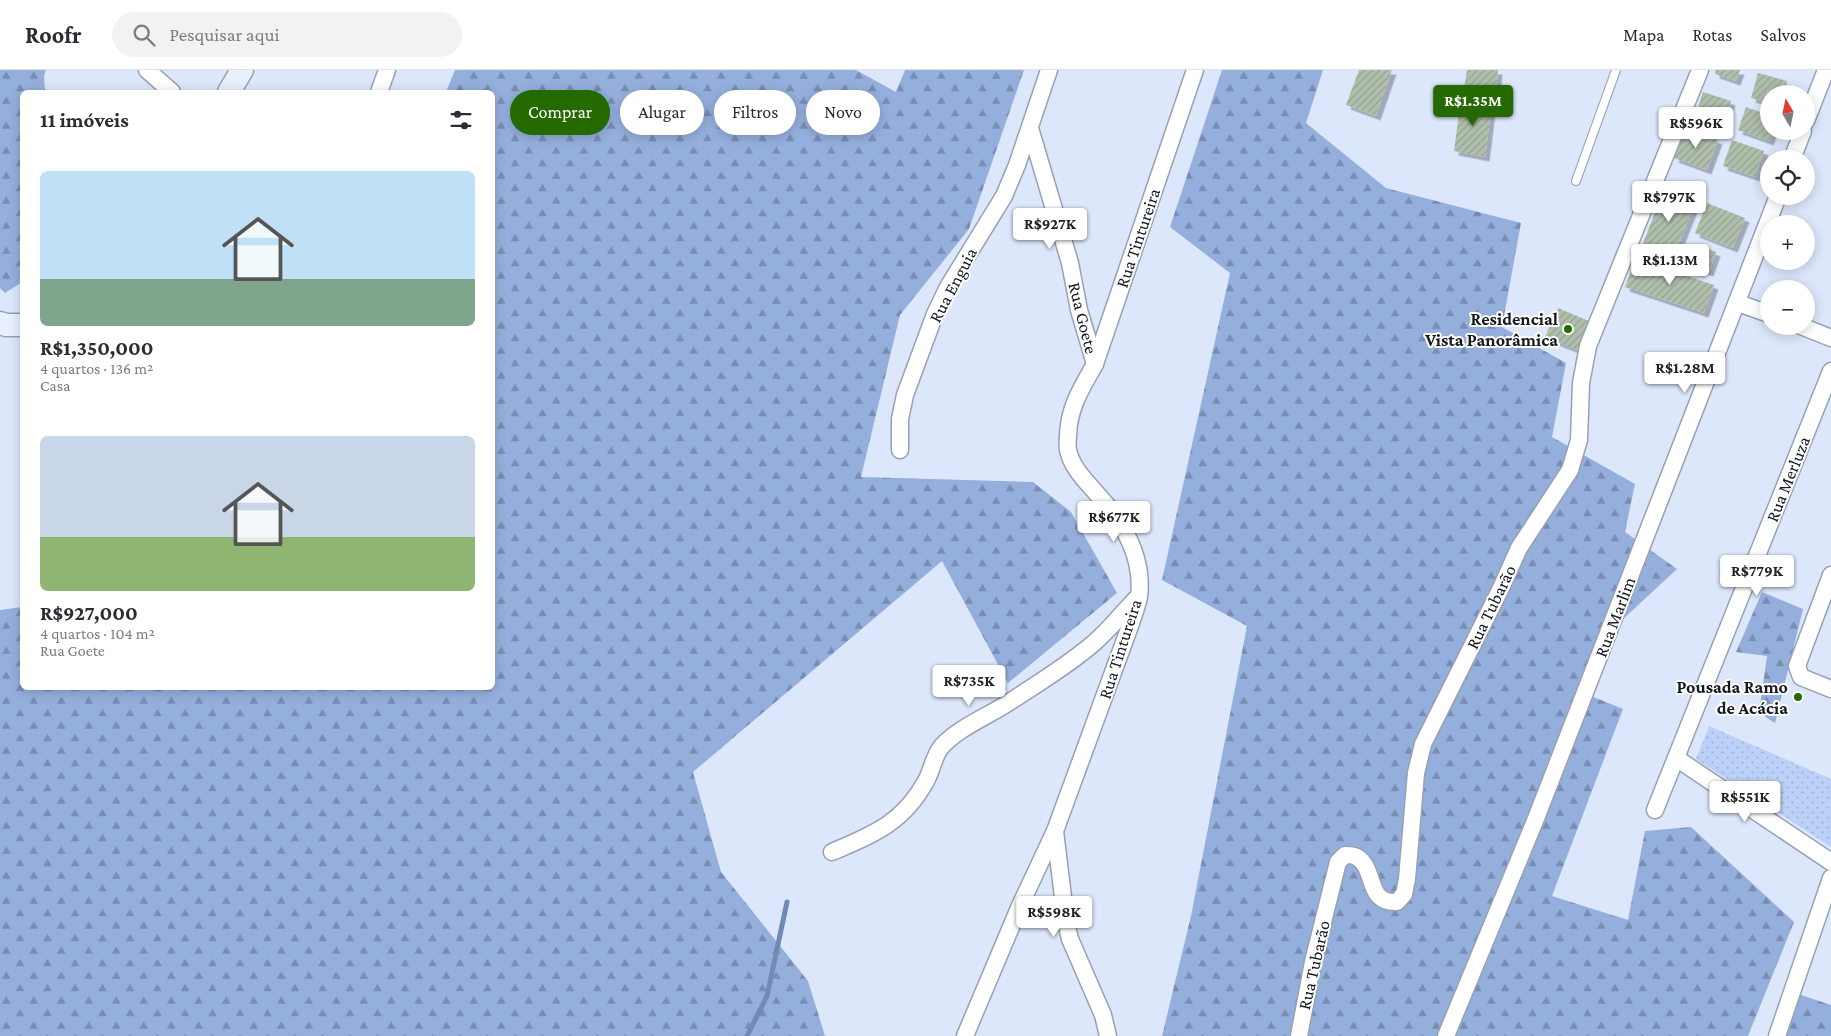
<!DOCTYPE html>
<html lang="pt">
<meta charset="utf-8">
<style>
:root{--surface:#fff;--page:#f2f2f3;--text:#2b2b33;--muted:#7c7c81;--line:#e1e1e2;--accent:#256a01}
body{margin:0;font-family:"Crimson Pro",serif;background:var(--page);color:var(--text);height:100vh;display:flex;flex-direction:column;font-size:19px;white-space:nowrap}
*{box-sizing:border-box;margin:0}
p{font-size:16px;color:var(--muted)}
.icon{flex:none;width:28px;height:28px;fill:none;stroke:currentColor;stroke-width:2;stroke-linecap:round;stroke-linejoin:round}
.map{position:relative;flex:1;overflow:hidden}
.panel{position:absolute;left:20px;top:20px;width:475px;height:600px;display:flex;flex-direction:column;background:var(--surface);border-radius:8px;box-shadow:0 2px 12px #0003}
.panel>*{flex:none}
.banner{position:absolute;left:510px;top:20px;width:475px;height:45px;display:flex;gap:10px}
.needle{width:32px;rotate:351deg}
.buttons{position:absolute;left:1760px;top:15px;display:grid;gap:10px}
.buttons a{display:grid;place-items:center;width:55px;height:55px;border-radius:50%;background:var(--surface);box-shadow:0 2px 12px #0003;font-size:25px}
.price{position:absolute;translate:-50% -42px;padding:0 11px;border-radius:5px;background:#fff;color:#222;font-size:16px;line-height:32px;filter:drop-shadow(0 1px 2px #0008)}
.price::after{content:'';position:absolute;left:50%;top:30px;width:15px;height:11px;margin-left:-8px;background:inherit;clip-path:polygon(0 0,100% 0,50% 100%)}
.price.on{background:var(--accent);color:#fff}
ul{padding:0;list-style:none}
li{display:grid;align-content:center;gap:10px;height:265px;padding:0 20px}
li span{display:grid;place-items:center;height:155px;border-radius:8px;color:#555}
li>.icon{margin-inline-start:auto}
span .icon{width:90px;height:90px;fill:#fffc;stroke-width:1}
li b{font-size:21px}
h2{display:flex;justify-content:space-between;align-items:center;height:60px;padding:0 20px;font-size:21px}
.pill{padding:0 18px;border-radius:22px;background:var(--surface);box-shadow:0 2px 12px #0003;font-size:18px;line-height:45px}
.pill.on{background:var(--accent);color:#fff}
header{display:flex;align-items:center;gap:30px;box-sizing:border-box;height:70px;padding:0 25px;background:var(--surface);border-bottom:1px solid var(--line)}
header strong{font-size:24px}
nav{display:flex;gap:28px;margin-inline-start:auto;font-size:18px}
.search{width:350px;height:45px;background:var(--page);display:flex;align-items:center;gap:12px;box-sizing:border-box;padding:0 18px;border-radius:28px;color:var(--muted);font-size:19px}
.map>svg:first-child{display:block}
</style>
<header>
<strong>Roofr</strong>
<div class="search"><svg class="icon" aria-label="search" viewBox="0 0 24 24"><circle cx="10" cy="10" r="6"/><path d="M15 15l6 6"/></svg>Pesquisar aqui</div>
<nav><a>Mapa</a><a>Rotas</a><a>Salvos</a></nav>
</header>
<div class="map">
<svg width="1831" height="966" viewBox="0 0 1831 966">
<defs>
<pattern id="grass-dots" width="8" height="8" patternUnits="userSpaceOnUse" patternTransform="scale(1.25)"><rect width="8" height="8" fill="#bbd1f8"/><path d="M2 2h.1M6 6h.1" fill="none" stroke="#a0b3d4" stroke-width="1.8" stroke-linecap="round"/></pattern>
<pattern id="forest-firs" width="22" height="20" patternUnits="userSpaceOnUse" patternTransform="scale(1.25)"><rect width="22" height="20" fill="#95afdd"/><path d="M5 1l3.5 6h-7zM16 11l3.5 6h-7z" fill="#788db3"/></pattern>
<pattern id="building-hatch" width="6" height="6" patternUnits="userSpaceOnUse" patternTransform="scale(1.25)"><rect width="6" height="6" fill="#b0beac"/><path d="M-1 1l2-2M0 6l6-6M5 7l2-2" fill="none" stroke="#96a394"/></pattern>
<filter id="shadow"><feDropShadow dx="4.5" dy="4.5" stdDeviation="0" flood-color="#0004"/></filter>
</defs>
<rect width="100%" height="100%" fill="#dce7fb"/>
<polygon fill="url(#grass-dots)" points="1709,656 1831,709 1831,777 1696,689"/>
<g fill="url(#forest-firs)">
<polygon points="0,0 46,0 44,6 45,22 22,22 22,212 5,223 0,218"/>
<polygon points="455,0 856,0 896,22 905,0 1024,0 969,159 900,245 861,407 1033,412 1071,442 1117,523 1008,613 942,491 693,702 721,802 808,911 825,966 0,966 0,540 22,537 22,618 492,618 492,22 446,22"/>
<polygon points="1222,0 1323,0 1306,53 1386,118 1521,153 1502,257 1566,293 1552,367 1635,414 1625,462 1677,499 1594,576 1581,622 1623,639 1552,826 1628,850 1645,761 1691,757 1794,852 1748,966 1162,966 1191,846 1247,556 1162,510 1230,203 1170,157"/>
<polygon points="1762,522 1803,539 1775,653 1759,643 1767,586 1736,582"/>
<polygon points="1795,923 1831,935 1831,966 1780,966"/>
</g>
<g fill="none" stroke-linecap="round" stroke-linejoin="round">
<polyline stroke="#718ab5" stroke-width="5" points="747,966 767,926 787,832"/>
</g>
<g fill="url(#building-hatch)" filter="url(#shadow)">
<polygon points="1359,0 1392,0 1376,46 1346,35"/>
<polygon points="1467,0 1498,0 1495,29 1463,25"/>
<polygon points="1716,0 1740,0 1736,11 1715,4"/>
<polygon points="1758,3 1787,11 1783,24 1769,24 1769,33 1751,28"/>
<polygon points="1703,22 1731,31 1722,59 1694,50"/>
<polygon points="1461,28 1492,32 1485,87 1454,81"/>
<polygon points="1746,37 1769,45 1769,61 1773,61 1769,71 1738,60"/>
<polygon points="1686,58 1718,70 1707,100 1674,88"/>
<polygon points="1732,70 1764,81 1755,107 1723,96"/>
<polygon points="1665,116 1697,128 1672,191 1641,179"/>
<polygon points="1707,133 1745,148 1733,178 1695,163"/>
<polygon points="1693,174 1716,182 1709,202 1686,194"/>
<polygon points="1635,189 1714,215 1704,243 1625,217"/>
<polygon points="1558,238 1591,252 1579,281 1545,267"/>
</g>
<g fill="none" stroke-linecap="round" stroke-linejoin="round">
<g stroke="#96a1b3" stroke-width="10">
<polyline id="service" points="1576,111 1616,0"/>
</g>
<g stroke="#96a1b3" stroke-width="19">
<g id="minor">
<polyline points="147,0 172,22"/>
<polyline points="379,22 387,0"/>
<polyline points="1806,51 1826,0"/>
<polyline points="1030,58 1070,193 1079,240 1095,294"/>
<polyline points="1792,89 1803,61"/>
<polyline points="1738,233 1769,244"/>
<polyline points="1801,256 1831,268"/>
<polyline points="900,380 900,349 905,325 935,244 948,217 1004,126 1017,95 1049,0"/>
<polyline points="1831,505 1797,596 1801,607 1831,619"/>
<polyline points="1676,688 1831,792"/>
<polyline points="1655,740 1831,301"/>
<polyline points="1055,761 1066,852 1070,869 1103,945 1108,966"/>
<path d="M832,782c42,-18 71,-29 94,-71 6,-11 8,-26 16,-35 19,-20 47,-30 69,-45 29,-19 59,-37 84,-59 15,-13 28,-30 42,-44"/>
<path d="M965,966l54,-128 36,-77 75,-205c3,-9 7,-19 9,-29 5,-40 -16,-75 -42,-103 -12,-14 -25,-26 -29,-44 -1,-5 0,-11 0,-15 1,-28 14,-48 27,-71l100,-294"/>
<path d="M1299,966l14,-74 25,-100 7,-7c4,0 9,0 12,2 20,13 8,46 40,45l7,-8 3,-15 9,-106 7,-29 78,-156 18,-40 51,-78 9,-30 2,-57 7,-37 112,-276"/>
<polyline points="1446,966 1535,751 1778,126"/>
<polyline points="1777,966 1831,808"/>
</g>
</g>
<g stroke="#96a1b3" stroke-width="25">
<g id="secondary">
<polyline points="229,22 242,0"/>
<polyline points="0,253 6,255 22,255"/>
</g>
</g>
<use href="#service" stroke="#fff" stroke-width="8"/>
<use href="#minor" stroke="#fff" stroke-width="16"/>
<use href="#secondary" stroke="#e8f0fd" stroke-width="22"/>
</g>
<g fill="#256a01" stroke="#fff" stroke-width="2">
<circle cx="1568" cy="259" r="5"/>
<circle cx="1798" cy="627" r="5"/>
</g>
<g text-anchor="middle" stroke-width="4" stroke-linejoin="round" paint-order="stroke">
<g font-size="18" fill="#14181f" stroke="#fff">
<text transform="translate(1138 168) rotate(-71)" y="6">Rua Tintureira</text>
<text transform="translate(953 215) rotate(-62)" y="6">Rua Enguia</text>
<text transform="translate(1083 248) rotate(76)" y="6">Rua Goete</text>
<text transform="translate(1788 409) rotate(-68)" y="6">Rua Merluza</text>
<text transform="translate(1491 537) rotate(-64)" y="6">Rua Tubarão</text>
<text transform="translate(1615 547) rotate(-69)" y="6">Rua Marlim</text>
<text transform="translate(1120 579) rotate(-72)" y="6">Rua Tintureira</text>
<text transform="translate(1314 895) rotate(-77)" y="6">Rua Tubarão</text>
</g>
<g font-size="18" font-weight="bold" fill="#14181f" stroke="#fff" text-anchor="end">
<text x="1558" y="255">Residencial<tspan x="1558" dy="21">Vista Panorâmica</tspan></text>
<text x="1788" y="623">Pousada Ramo<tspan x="1788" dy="21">de Acácia</tspan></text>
</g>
</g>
</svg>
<div class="buttons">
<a><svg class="needle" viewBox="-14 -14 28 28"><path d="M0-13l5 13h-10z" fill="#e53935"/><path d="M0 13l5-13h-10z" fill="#7c7c81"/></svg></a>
<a><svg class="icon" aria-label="locate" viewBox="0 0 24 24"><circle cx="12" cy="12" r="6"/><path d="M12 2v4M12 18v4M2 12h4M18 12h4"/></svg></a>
<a>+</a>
<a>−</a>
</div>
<b class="price on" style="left:1473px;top:57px">R$1.35M</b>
<b class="price" style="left:1696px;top:79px">R$596K</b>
<b class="price" style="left:1669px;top:153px">R$797K</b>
<b class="price" style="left:1050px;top:180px">R$927K</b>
<b class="price" style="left:1670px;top:216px">R$1.13M</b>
<b class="price" style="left:1685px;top:324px">R$1.28M</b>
<b class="price" style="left:1114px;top:473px">R$677K</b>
<b class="price" style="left:1757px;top:527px">R$779K</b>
<b class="price" style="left:969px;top:637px">R$735K</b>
<b class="price" style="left:1745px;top:753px">R$551K</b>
<b class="price" style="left:1054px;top:868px">R$598K</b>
<div class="banner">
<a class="pill on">Comprar</a>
<a class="pill">Alugar</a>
<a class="pill">Filtros</a>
<a class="pill">Novo</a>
</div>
<section class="panel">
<h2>11 imóveis<svg class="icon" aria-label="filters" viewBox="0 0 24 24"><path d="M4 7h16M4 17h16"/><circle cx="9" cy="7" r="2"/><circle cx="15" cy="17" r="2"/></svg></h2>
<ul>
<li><span style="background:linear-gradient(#bfe0f5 70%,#7fa58c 0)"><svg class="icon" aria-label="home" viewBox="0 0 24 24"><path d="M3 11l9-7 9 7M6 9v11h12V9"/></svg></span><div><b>R$1,350,000</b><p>4 quartos · 136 m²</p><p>Casa</p></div></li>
<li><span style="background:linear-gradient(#c9d6e8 65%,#8fb573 0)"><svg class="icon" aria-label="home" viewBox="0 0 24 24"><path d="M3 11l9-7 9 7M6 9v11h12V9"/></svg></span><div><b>R$927,000</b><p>4 quartos · 104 m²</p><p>Rua Goete</p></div></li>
</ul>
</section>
</div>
